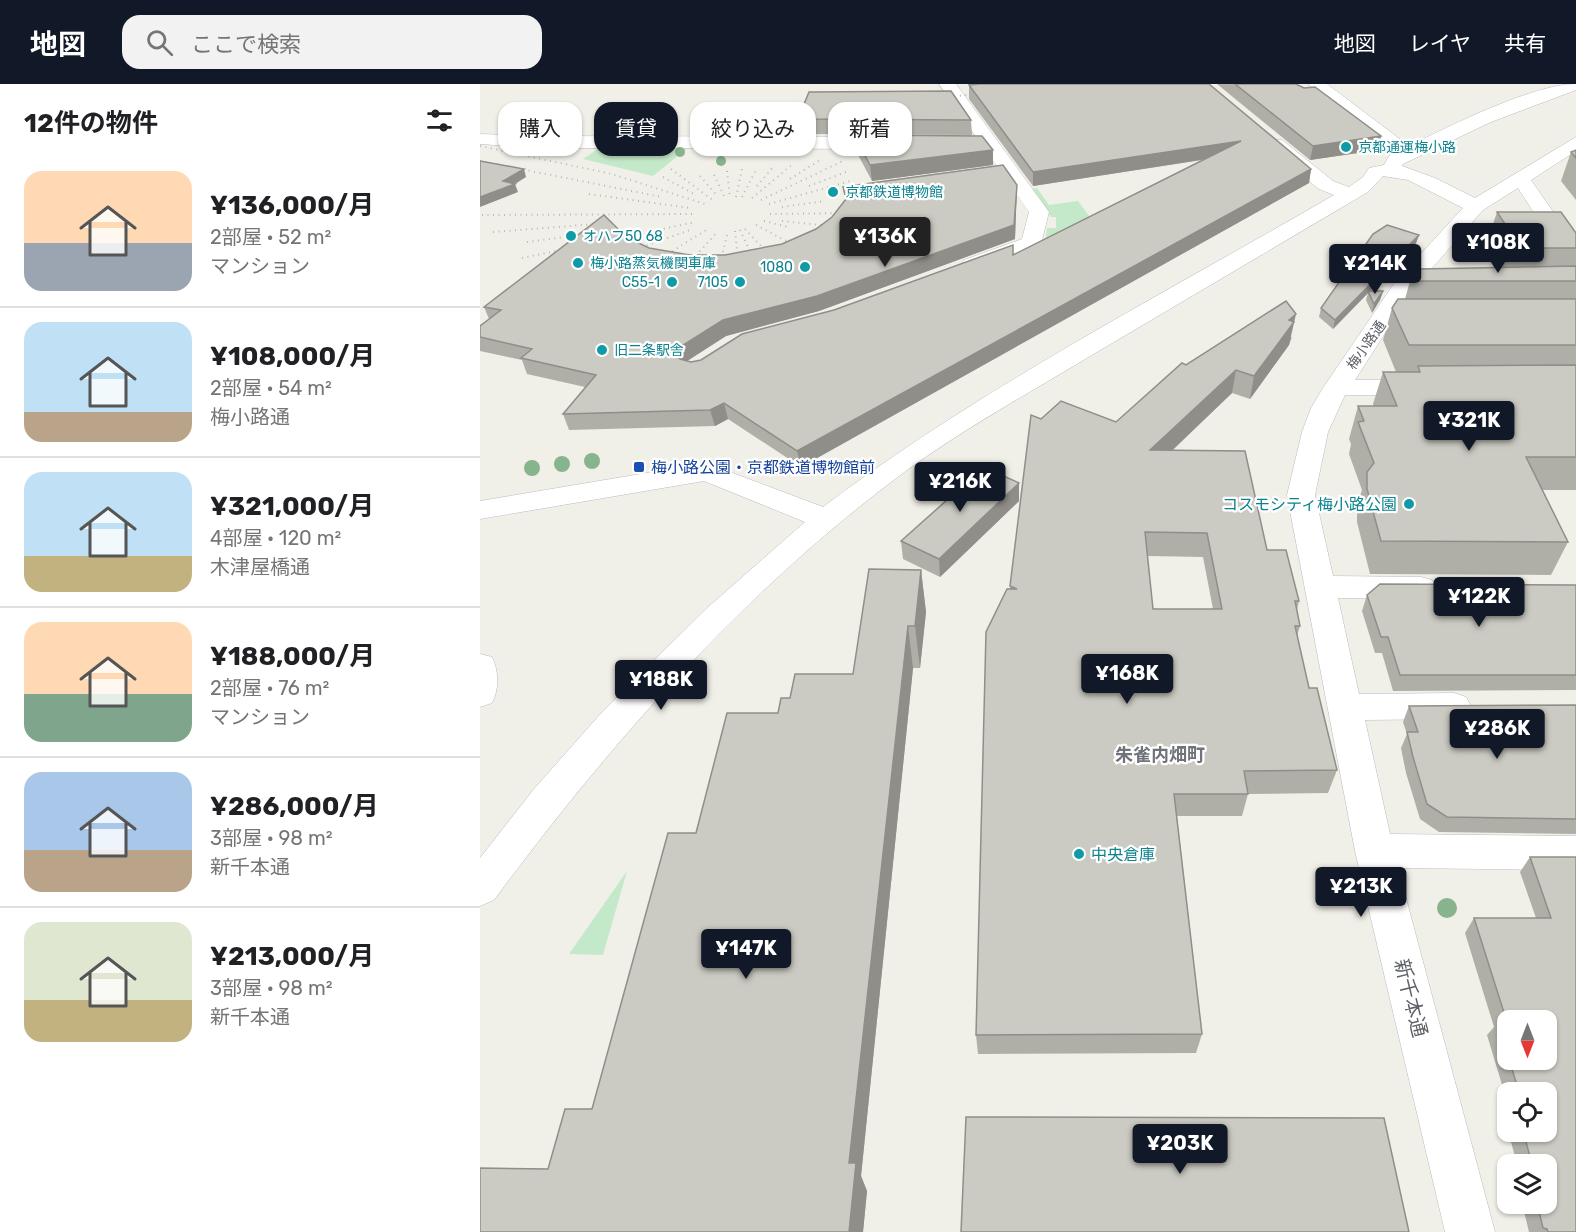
<!DOCTYPE html>
<html lang="ja">
<meta charset="utf-8">
<style>
:root{--surface:#fff;--page:#f2f2f2;--text:#202124;--muted:#757577;--line:#e0e0e0;--accent:#111827}
body{margin:0;font-family:Rubik,"Noto Sans JP",sans-serif;background:var(--page);color:var(--text);height:100vh;display:flex;flex-direction:column;font-size:22px;white-space:nowrap}
*{box-sizing:border-box;margin:0}
p{font-size:20px;color:var(--muted)}
.icon{flex:none;width:33px;height:33px;fill:none;stroke:currentColor;stroke-width:2;stroke-linecap:round;stroke-linejoin:round}
.map{position:relative;flex:1;overflow:hidden}
.sheet{display:flex;flex-direction:column;background:var(--surface);width:480px}
.sheet>*{flex:none}
.banner{position:absolute;left:18px;top:18px;width:570px;height:54px;display:flex;gap:12px}
.needle{width:39px;rotate:180deg}
.buttons{position:absolute;left:1017px;top:926px;display:grid;gap:12px}
.buttons a{display:grid;place-items:center;width:60px;height:60px;border-radius:12px;background:var(--surface);box-shadow:0 2px 4px #0004;font-size:30px}
.price{position:absolute;translate:-50% -51px;padding:0 14px;border-radius:6px;background:var(--accent);color:#fff;font-size:20px;line-height:39px;filter:drop-shadow(0 2px 3px #0008)}
.price::after{content:'';position:absolute;left:50%;top:36px;width:18px;height:14px;margin-left:-9px;background:inherit;clip-path:polygon(0 0,100% 0,50% 100%)}
.price.current{background:#222;color:#fff}
ul{padding:0;list-style:none}
li{display:flex;align-items:center;gap:18px;height:150px;padding:0 24px}
li+li{border-top:2px solid var(--line)}
li span{display:grid;place-items:center;flex:none;width:168px;height:120px;border-radius:18px;color:#555}
li>.icon{margin-inline-start:auto}
span .icon{width:72px;height:72px;fill:#fffc;stroke-width:1}
li b{font-size:26px}
h2{display:flex;justify-content:space-between;align-items:center;height:72px;padding:0 24px;font-size:26px}
.chip{padding:0 21px;border-radius:18px;background:var(--surface);box-shadow:0 2px 4px #0004;font-size:21px;line-height:54px}
.chip.current{background:var(--accent);color:#fff}
header{display:flex;align-items:center;gap:36px;box-sizing:border-box;height:84px;padding:0 30px;background:var(--accent);color:#fff}
header strong{font-size:28px}
nav{display:flex;gap:33px;margin-inline-start:auto;font-size:21px}
.search{width:420px;height:54px;background:var(--page);display:flex;align-items:center;gap:15px;box-sizing:border-box;padding:0 21px;border-radius:18px;color:var(--muted);font-size:22px}
main{display:flex;flex:1;min-height:0}
.map>svg:first-child{display:block}
</style>
<header>
<strong>地図</strong>
<div class="search"><svg class="icon" aria-label="search" viewBox="0 0 24 24"><circle cx="10" cy="10" r="6"/><path d="M15 15l6 6"/></svg>ここで検索</div>
<nav><a>地図</a><a>レイヤ</a><a>共有</a></nav>
</header>
<main>
<section class="sheet">
<h2>12件の物件<svg class="icon" aria-label="filters" viewBox="0 0 24 24"><path d="M4 7h16M4 17h16"/><circle cx="9" cy="7" r="2"/><circle cx="15" cy="17" r="2"/></svg></h2>
<ul>
<li><span style="background:linear-gradient(#ffd9b3 60%,#9aa5b1 0)"><svg class="icon" aria-label="home" viewBox="0 0 24 24"><path d="M3 11l9-7 9 7M6 9v11h12V9"/></svg></span><div><b>¥136,000/月</b><p>2部屋 · 52 m²</p><p>マンション</p></div></li>
<li><span style="background:linear-gradient(#bfe0f5 75%,#b9a48a 0)"><svg class="icon" aria-label="home" viewBox="0 0 24 24"><path d="M3 11l9-7 9 7M6 9v11h12V9"/></svg></span><div><b>¥108,000/月</b><p>2部屋 · 54 m²</p><p>梅小路通</p></div></li>
<li><span style="background:linear-gradient(#bfe0f5 70%,#c2b280 0)"><svg class="icon" aria-label="home" viewBox="0 0 24 24"><path d="M3 11l9-7 9 7M6 9v11h12V9"/></svg></span><div><b>¥321,000/月</b><p>4部屋 · 120 m²</p><p>木津屋橋通</p></div></li>
<li><span style="background:linear-gradient(#ffd9b3 60%,#7fa58c 0)"><svg class="icon" aria-label="home" viewBox="0 0 24 24"><path d="M3 11l9-7 9 7M6 9v11h12V9"/></svg></span><div><b>¥188,000/月</b><p>2部屋 · 76 m²</p><p>マンション</p></div></li>
<li><span style="background:linear-gradient(#a9c7e8 65%,#b9a48a 0)"><svg class="icon" aria-label="home" viewBox="0 0 24 24"><path d="M3 11l9-7 9 7M6 9v11h12V9"/></svg></span><div><b>¥286,000/月</b><p>3部屋 · 98 m²</p><p>新千本通</p></div></li>
<li><span style="background:linear-gradient(#dfe7d0 65%,#c2b280 0)"><svg class="icon" aria-label="home" viewBox="0 0 24 24"><path d="M3 11l9-7 9 7M6 9v11h12V9"/></svg></span><div><b>¥213,000/月</b><p>3部屋 · 98 m²</p><p>新千本通</p></div></li>
</ul>
</section>
<div class="map">
<svg width="1096" height="1148" viewBox="0 0 1096 1148">
<rect width="100%" height="100%" fill="#f1f0e8"/>
<g fill="#c4e9ca">
<polygon points="122,62 209,63 173,92 103,75"/>
<polygon points="557,104 569,121 598,117 615,140 565,162 567,144 576,144 576,133 571,133 551,105"/>
<polygon points="147,787 123,871 89,870"/>
</g>
<g fill="none" stroke-linecap="round" stroke-linejoin="round">
<g stroke="#babbc1" stroke-width="1">
<g id="minor">
<polygon points="459,0 476,0 569,128 560,164 492,188 484,186 481,181 484,176 542,155 549,128"/>
<path d="M828,0h19l82,62c41,-20 124,-62 167,-62v6l-85,32 -88,42 -1,2 33,12 40,20 101,-61v14l-45,29 45,65v23l-8,-2 -50,-78 -35,22 -71,81 -57,89 69,-1 9,3 4,5 -4,5 -9,3h-79l-17,37 -13,63 18,81 88,1 11,3 5,8 -5,8 -11,3 -83,-1 21,96 95,-1 12,4 5,9 -5,9 -12,4 -89,1 25,114 186,2v34l-178,-2 97,364h-50l-90,-381 -68,-356 15,-63 9,-24 12,-20 72,-106 68,-74 -55,-28 -25,-4 -15,16c-92,54 -184,109 -276,163 -63,38 -129,74 -189,118 -159,118 -292,269 -409,427l-14,6v-48l54,-69 70,-79 102,-101 99,-87 -101,-41 -224,38v-18l226,-38 117,44c159,-120 339,-212 511,-312l-15,-6 -51,-41 -2,-4 2,-4h14l51,41 16,6 14,-10 6,-9 15,-3 5,-9 6,-3z"/>
<polygon points="0,50 57,52 421,53 430,59 421,65 57,64 0,60"/>
<path d="M0,570l12,3c7,14 7,33 0,46l-12,4z"/>
</g>
</g>
<use href="#minor" fill="#fff" fill-rule="evenodd"/>
<g stroke="#b8b8b9" stroke-width="2" stroke-dasharray="1 4.5" stroke-linecap="butt">
<polyline points="458,14 506,9"/>
<polyline points="0,62 132,90 225,120"/>
<polyline points="0,77 182,113"/>
<polyline points="191,85 234,117"/>
<polyline points="247,87 250,113"/>
<polyline points="234,91 245,114"/>
<polyline points="220,92 238,113"/>
<polyline points="183,93 214,110"/>
<polyline points="310,95 340,76"/>
<polyline points="277,102 294,82"/>
<polyline points="329,102 366,88"/>
<polyline points="109,110 210,124"/>
<polyline points="256,113 262,85"/>
<polyline points="262,113 277,84"/>
<polyline points="272,114 314,79"/>
<polyline points="281,116 363,77"/>
<polyline points="289,120 370,97"/>
<polyline points="302,123 345,117"/>
<polyline points="290,130 371,129"/>
<polyline points="2,131 215,130"/>
<polyline points="284,137 308,143"/>
<polyline points="302,137 358,143"/>
<polyline points="276,141 323,166"/>
<polyline points="265,145 294,176"/>
<polyline points="260,146 277,182"/>
<polyline points="255,147 259,184"/>
<polyline points="13,148 129,139"/>
<polyline points="130,156 215,138"/>
<polyline points="47,158 115,149"/>
<polyline points="151,167 210,146"/>
<polyline points="42,174 95,163"/>
<polyline points="178,176 228,145"/>
<polyline points="205,184 238,147"/>
<polyline points="239,184 248,147"/>
</g>
<g stroke="#b8b8b9" stroke-width="4" stroke-dasharray="1.5 6" stroke-linecap="butt">
<polyline points="259,182 259,185"/>
<polyline points="205,184 207,182"/>
<polyline points="239,185 240,182"/>
</g>
</g>
<g fill="#88b48d">
<circle cx="200" cy="68" r="5"/>
<circle cx="241" cy="77" r="5"/>
<circle cx="112" cy="377" r="8"/>
<circle cx="82" cy="380" r="8"/>
<circle cx="52" cy="384" r="8"/>
<circle cx="967" cy="824" r="10"/>
</g>
<g fill="#afafa8" fill-rule="evenodd">
<polygon points="737,0 816,0 901,52 898,66 830,76"/>
<polygon points="489,1 831,85 829,99 321,383 248,335 235,342 89,346 83,330 105,303 47,290 42,276 0,267 0,242 9,235 4,223 146,153 169,164 210,171 245,171 302,160 336,145 352,133 365,116 363,103 537,101 535,155 339,227 246,252 207,277 211,278 221,276 354,226 533,171 722,76 553,102 489,15"/>
<polygon points="318,35 491,36 492,51 321,50"/>
<polygon points="374,51 513,66 513,81 392,97 376,67"/>
<polygon points="1096,66 1096,116 1081,97 1091,68"/>
<polygon points="1017,128 1096,149 1096,406 1062,406 1088,458 1071,491 890,490 877,438 877,421 882,406 869,370 871,360 869,355 878,322 894,322 893,320 903,288 916,288 903,256 912,224 925,215 930,197 1023,183 1007,158"/>
<polygon points="939,151 936,159 890,207 903,207 900,216 892,229 886,216 888,209 853,245 839,233 841,224"/>
<path d="M812,253l-3,8 -39,54 -18,-6 -59,57 94,100 32,51 -2,9 3,16 -3,10 12,52 28,82 -9,23 -80,1 -6,22h-65l25,218 -6,19 -218,1 -2,-19 34,-449 31,-167 75,3 70,-57zM667,472l56,1 10,52h-60z"/>
<polygon points="539,417 460,493 423,475 421,457"/>
<polygon points="441,486 446,528 440,584 433,584 381,1092 387,1107 383,1148 0,1148 68,1085 112,1025 216,749 298,629 310,614 373,590"/>
<polygon points="1096,501 1096,606 913,607 902,569 895,569 882,527 887,511"/>
<polygon points="1096,621 1096,750 959,748 940,735 926,689 921,664 927,650 923,638 929,622"/>
<path d="M1050,773h46v375h-47l-7,-29h24v-39h-29l-9,-33h38v-39h-38v37l-7,-26 5,-5 -19,-63 7,-8 -29,-94 9,-15h62l-16,-46zM1028,936l38,39h-38z"/>
</g>
<g fill="#8f8e88">
<polygon points="901,52 898,66 830,76 833,62"/>
<polygon points="761,57 759,70 553,102 553,88"/>
<polygon points="513,66 513,81 392,97 390,81"/>
<polygon points="44,85 46,93 35,100 38,108 0,123 0,113 23,97"/>
<polygon points="831,85 829,99 321,383 317,367"/>
<polygon points="537,101 535,155 339,227 246,252 204,279 201,286 197,270 200,263 243,236"/>
<polygon points="939,151 936,159 889,208 888,207 888,209 853,245 855,236"/>
<polygon points="903,207 900,216 892,229 894,220"/>
<polygon points="816,230 809,261 770,315 774,292 809,236"/>
<polygon points="756,286 752,309 667,390 670,366"/>
<polygon points="244,319 248,335 235,342 230,326"/>
<polygon points="539,399 539,417 460,493 459,475"/>
<polygon points="441,486 446,528 440,584 435,542"/>
<polygon points="428,542 433,584 381,1092 387,1107 383,1148 369,1148 369,1079"/>
</g>
<g fill="#cccbc3" stroke="#8f8e88" stroke-width="1.5" fill-rule="evenodd">
<polygon points="500,0 729,0 831,85 317,367 244,319 230,326 83,330 116,291 41,274 52,265 0,253 0,242 21,226 4,223 124,131 146,153 169,164 210,171 245,171 302,160 336,145 352,133 366,115 363,103 523,81 537,101 534,141 337,212 243,236 200,263 197,270 200,275 211,278 221,276 262,250 354,226 533,161 533,171 761,57 553,88 489,1"/>
<polygon points="755,0 816,0 824,4 835,3 901,52 833,62"/>
<polygon points="471,7 491,36 318,35 329,8"/>
<polygon points="374,51 502,52 513,66 390,81"/>
<polygon points="1096,66 1096,74 1091,68"/>
<polygon points="0,77 44,85 23,97 35,100 0,113"/>
<polygon points="1017,128 1081,128 1096,149 1096,164 1041,164"/>
<polygon points="907,141 939,151 855,236 841,224 893,150"/>
<polygon points="1096,182 1096,197 930,197 938,185"/>
<polygon points="888,207 903,207 894,220"/>
<polygon points="918,215 1096,215 1096,261 929,261 912,224"/>
<path d="M806,217l10,13 -7,6 5,2 -40,54 -18,-6 -86,80 95,1 22,99h19l13,51h-4l5,25h-5l14,62h8l20,82 -93,1 4,23h-74l28,240 -226,1 10,-403 21,-43h10l-7,-3 21,-171 10,4 20,-18 55,21 66,-59 4,2zM665,448l62,1 15,76h-69z"/>
<polygon points="1096,281 1096,373 1046,373 1088,458 901,457 887,405 887,388 894,379 878,338 884,337 878,322 917,322 903,288 940,288 938,282"/>
<polygon points="504,383 539,399 459,475 421,457"/>
<polygon points="389,485 441,486 435,542 428,542 369,1079 376,1079 369,1148 0,1148 0,1084 68,1085 85,1025 112,1025 188,749 216,749 247,629 298,629 301,614 310,614 315,590 373,590"/>
<polygon points="900,500 1096,501 1096,591 920,591 908,553 901,553 887,511"/>
<polygon points="1096,621 1096,735 967,733 947,720 933,673 927,648 938,648 929,622"/>
<polygon points="1050,773 1096,773 1096,1148 1068,1148 1067,1145 1063,1144 1057,1119 1066,1119 1066,1080 1052,1080 1043,1047 1066,1047 1066,1008 1032,1008 1039,1008 1029,975 1066,975 1066,936 1028,936 1028,970 1018,938 1027,938 994,834 1071,834"/>
<polygon points="486,1033 904,1034 929,1148 481,1148"/>
</g>
<g fill="#0f9aa8" stroke="#fff" stroke-width="2">
<circle cx="866" cy="63" r="6"/>
<circle cx="353" cy="108" r="6"/>
<circle cx="91" cy="152" r="6"/>
<circle cx="98" cy="179" r="6"/>
<circle cx="325" cy="183" r="6"/>
<circle cx="192" cy="198" r="6"/>
<circle cx="260" cy="198" r="6"/>
<circle cx="122" cy="266" r="6"/>
<circle cx="929" cy="420" r="6"/>
<circle cx="599" cy="770" r="6"/>
</g>
<rect fill="#1a4fb4" stroke="#fff" stroke-width="2" x="153" y="377" width="12" height="12" rx="3"/>
<g text-anchor="middle" stroke-width="4.5" stroke-linejoin="round" paint-order="stroke">
<g font-size="14" fill="#0d838f" stroke="#fff" text-anchor="start">
<text x="878" y="68">京都通運梅小路</text>
<text x="365" y="113">京都鉄道博物館</text>
<text x="103" y="157">オハフ50 68</text>
<text x="110" y="184">梅小路蒸気機関車庫</text>
<text x="313" y="188" text-anchor="end">1080</text>
<text x="180" y="203" text-anchor="end">C55-1</text>
<text x="248" y="203" text-anchor="end">7105</text>
<text x="134" y="271">旧二条駅舎</text>
</g>
<g font-size="14" fill="#5f6168" stroke="#fff">
<text transform="translate(886 261) rotate(-55)" y="5">梅小路通</text>
</g>
<g font-size="16" fill="#164399" stroke="#fff" text-anchor="start">
<text x="171" y="389">梅小路公園・京都鉄道博物館前</text>
</g>
<g font-size="16" fill="#0d838f" stroke="#fff" text-anchor="end">
<text x="917" y="426">コスモシティ梅小路公園</text>
<text x="611" y="776" text-anchor="start">中央倉庫</text>
</g>
<g font-size="18" font-weight="bold" fill="#70737a" stroke="#fff">
<text x="680" y="677">朱雀内畑町</text>
</g>
<g font-size="20" fill="#5f6168" stroke="#fff">
<text transform="translate(931 914) rotate(76)" y="7">新千本通</text>
</g>
</g>
</svg>
<div class="buttons">
<a><svg class="needle" viewBox="-14 -14 28 28"><path d="M0-13l5 13h-10z" fill="#e53935"/><path d="M0 13l5-13h-10z" fill="#757577"/></svg></a>
<a><svg class="icon" aria-label="locate" viewBox="0 0 24 24"><circle cx="12" cy="12" r="6"/><path d="M12 2v4M12 18v4M2 12h4M18 12h4"/></svg></a>
<a><svg class="icon" aria-label="layers" viewBox="0 0 24 24"><path d="M12 4l9 5-9 5-9-5zM3 14l9 5 9-5"/></svg></a>
</div>
<b class="price current" style="left:405px;top:184px">¥136K</b>
<b class="price" style="left:1018px;top:190px">¥108K</b>
<b class="price" style="left:895px;top:211px">¥214K</b>
<b class="price" style="left:989px;top:368px">¥321K</b>
<b class="price" style="left:480px;top:429px">¥216K</b>
<b class="price" style="left:999px;top:544px">¥122K</b>
<b class="price" style="left:647px;top:621px">¥168K</b>
<b class="price" style="left:181px;top:627px">¥188K</b>
<b class="price" style="left:1017px;top:676px">¥286K</b>
<b class="price" style="left:881px;top:834px">¥213K</b>
<b class="price" style="left:266px;top:896px">¥147K</b>
<b class="price" style="left:700px;top:1091px">¥203K</b>
<div class="banner">
<a class="chip">購入</a>
<a class="chip current">賃貸</a>
<a class="chip">絞り込み</a>
<a class="chip">新着</a>
</div>
</div>
</main>
